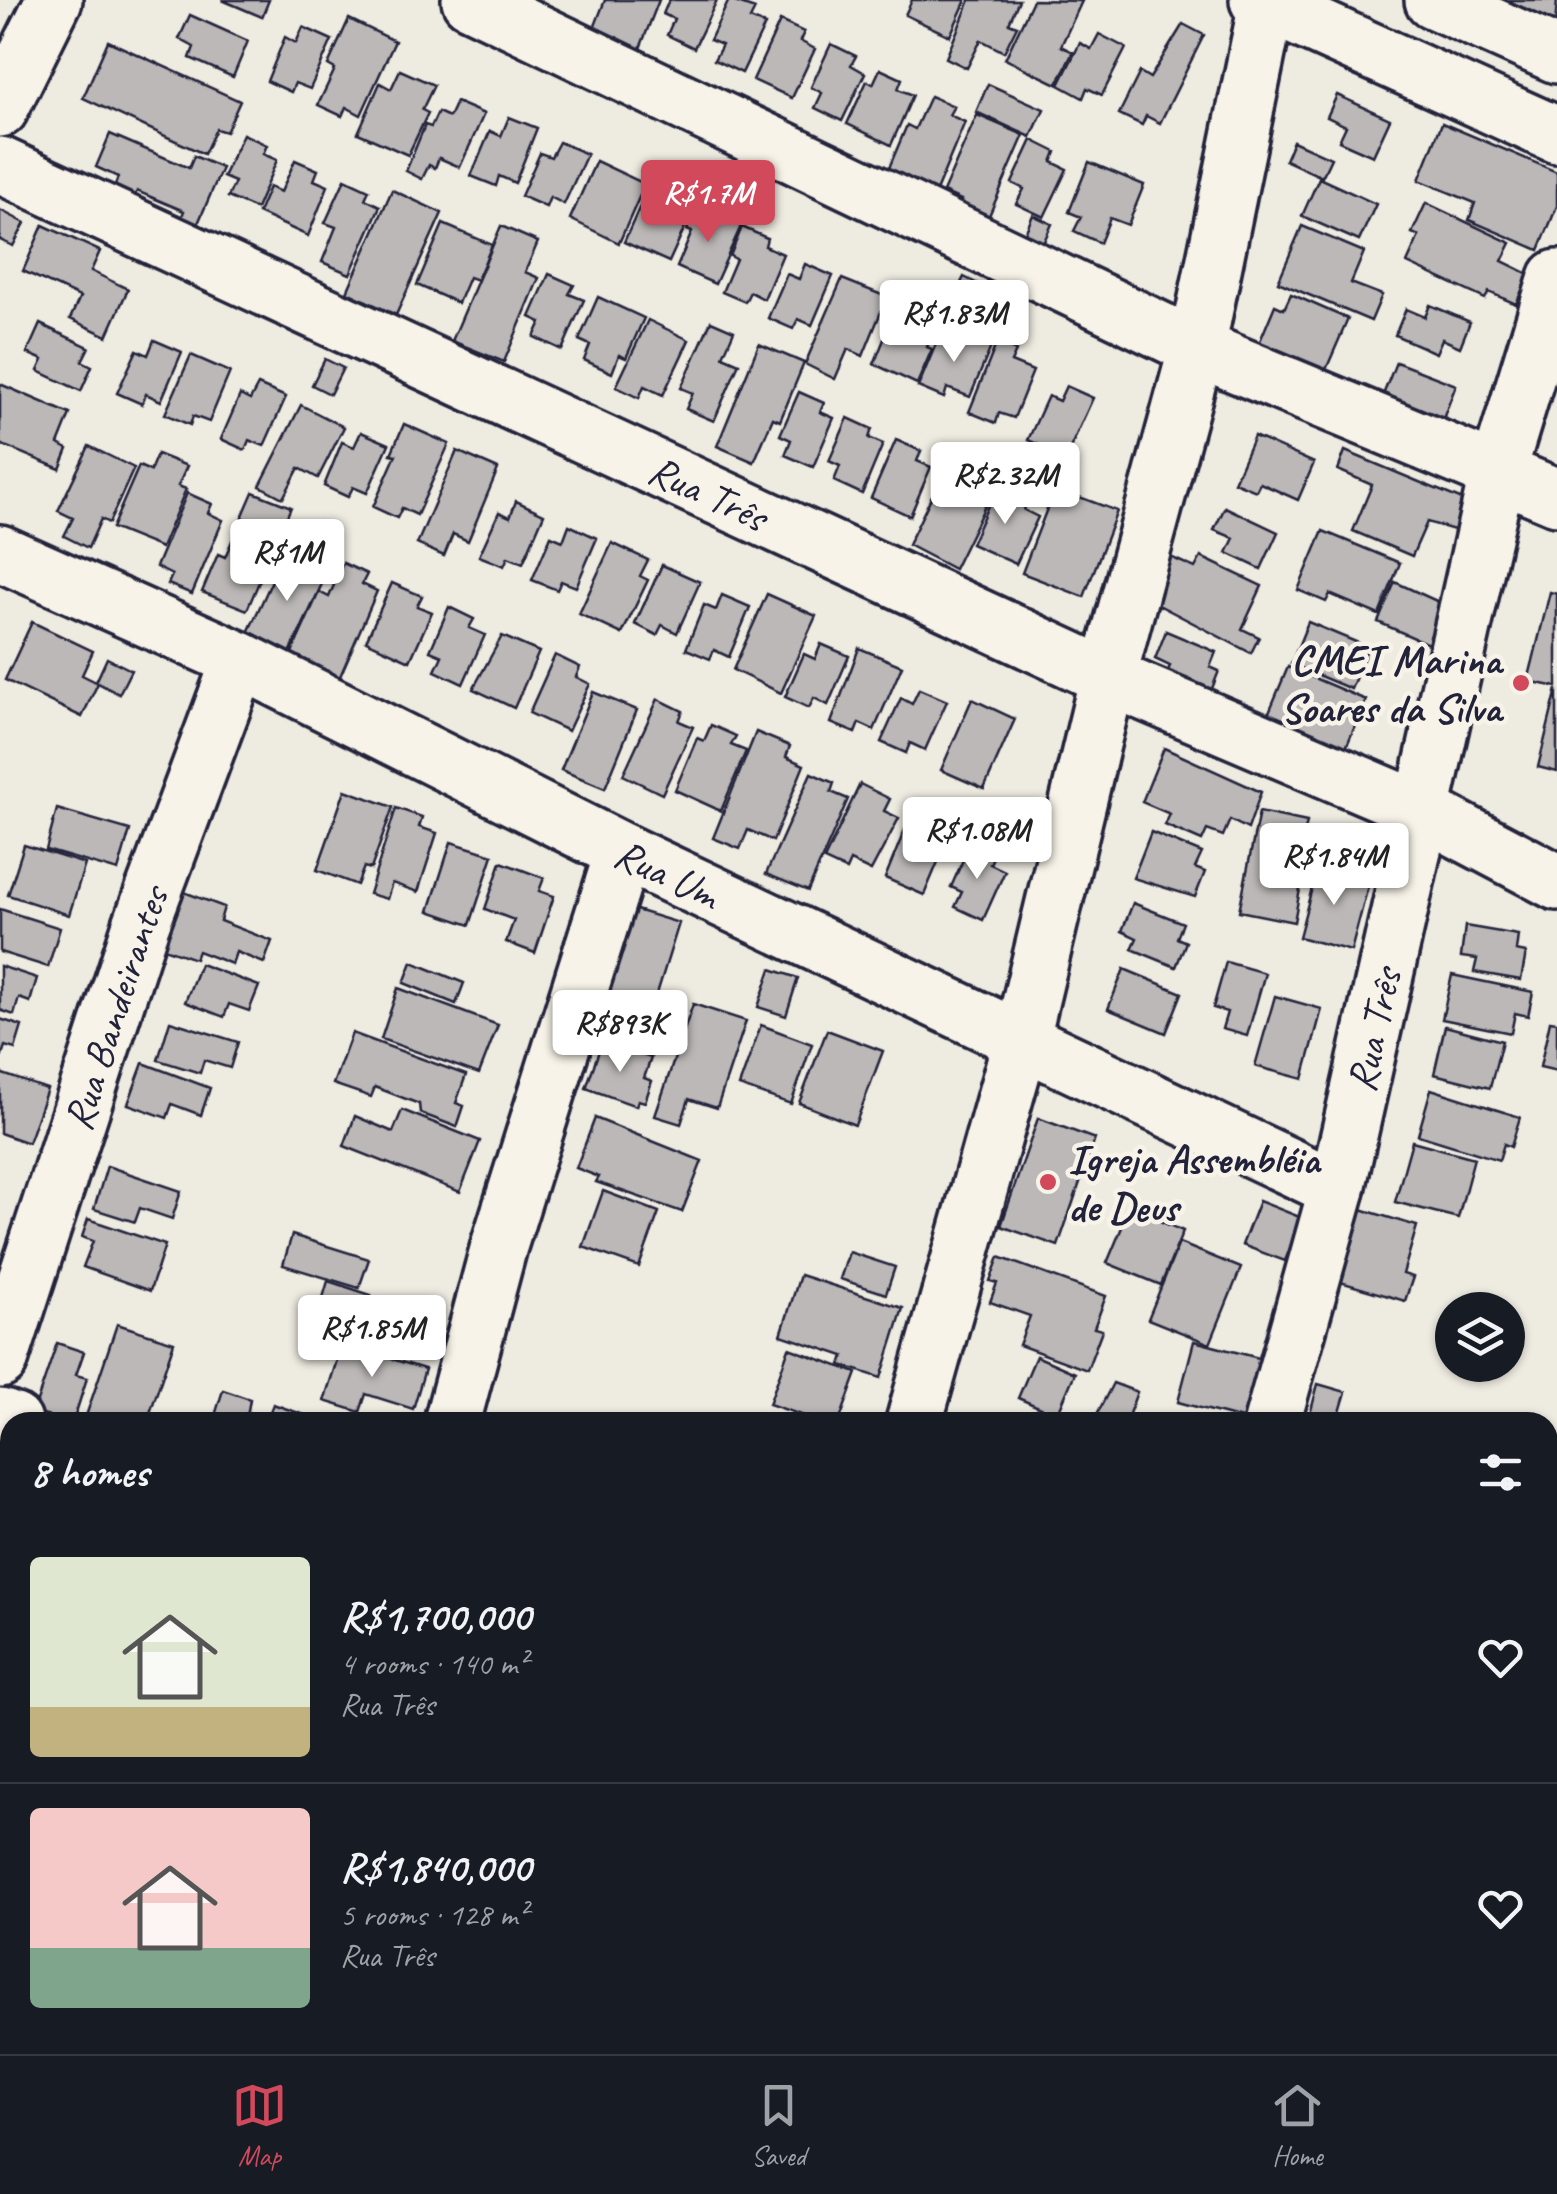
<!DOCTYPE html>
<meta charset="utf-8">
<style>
:root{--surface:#171b24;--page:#20242c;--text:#f1f3f6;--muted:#9ea1a6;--line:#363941;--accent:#d1495b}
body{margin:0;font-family:Caveat,sans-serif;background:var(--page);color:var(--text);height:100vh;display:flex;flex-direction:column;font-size:38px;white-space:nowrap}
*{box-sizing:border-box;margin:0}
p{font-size:32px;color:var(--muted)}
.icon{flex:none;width:55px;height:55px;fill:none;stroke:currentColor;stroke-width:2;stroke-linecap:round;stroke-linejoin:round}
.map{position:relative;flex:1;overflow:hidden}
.side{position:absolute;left:0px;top:1412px;width:1558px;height:642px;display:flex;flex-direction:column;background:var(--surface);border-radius:30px 30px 0 0;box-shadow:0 2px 8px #0004}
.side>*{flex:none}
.buttons{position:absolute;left:1435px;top:1292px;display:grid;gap:20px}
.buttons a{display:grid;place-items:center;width:90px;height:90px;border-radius:50%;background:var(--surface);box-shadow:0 2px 8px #0004;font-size:50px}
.price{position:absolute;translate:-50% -85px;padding:0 22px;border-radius:10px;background:#fff;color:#222;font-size:32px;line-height:65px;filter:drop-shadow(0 2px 5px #0008)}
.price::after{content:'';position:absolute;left:50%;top:60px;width:30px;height:22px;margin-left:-15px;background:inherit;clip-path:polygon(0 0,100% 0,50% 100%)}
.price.current{background:var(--accent);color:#fff}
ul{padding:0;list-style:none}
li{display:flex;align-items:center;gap:30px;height:250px;padding:0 30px}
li+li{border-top:2px solid var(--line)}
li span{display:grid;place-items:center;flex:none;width:280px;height:200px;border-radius:10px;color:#555}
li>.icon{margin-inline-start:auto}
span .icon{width:120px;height:120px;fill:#fffc;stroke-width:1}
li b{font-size:42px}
h2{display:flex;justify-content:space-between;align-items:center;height:120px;padding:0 30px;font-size:42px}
.menu{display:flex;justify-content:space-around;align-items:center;height:140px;border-top:2px solid var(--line);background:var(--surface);font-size:28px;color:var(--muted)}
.menu a{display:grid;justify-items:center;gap:5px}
.menu .current{color:var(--accent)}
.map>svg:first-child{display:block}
</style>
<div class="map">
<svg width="1557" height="2054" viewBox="0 0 1557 2054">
<rect width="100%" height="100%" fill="#eeebe1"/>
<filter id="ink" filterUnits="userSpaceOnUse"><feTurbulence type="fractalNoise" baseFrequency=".01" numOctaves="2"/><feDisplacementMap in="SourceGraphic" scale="20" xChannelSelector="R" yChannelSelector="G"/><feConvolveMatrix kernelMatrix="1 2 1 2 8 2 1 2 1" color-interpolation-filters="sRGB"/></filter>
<g filter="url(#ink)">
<g fill="#bbb8b7" stroke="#22223b" stroke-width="2.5">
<polygon points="222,0 269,0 262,17"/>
<polygon points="605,0 659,0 639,51 593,31"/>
<polygon points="669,0 717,0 694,48 667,35 674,19 663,14"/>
<polygon points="729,0 755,9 750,19 765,25 742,73 714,60 722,45 710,40"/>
<polygon points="912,0 966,0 950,36 905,15"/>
<polygon points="970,0 1019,0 1009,23 1017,26 1004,52 981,40 967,68 946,58"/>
<polygon points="1033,0 1082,1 1061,46 1073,52 1057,84 1005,59"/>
<polygon points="1509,0 1557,0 1555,27 1507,5"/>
<polygon points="190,15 248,41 233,77 190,58 194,47 179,39"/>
<polygon points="349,19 395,41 361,115 346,107 342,116 318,105 335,69 328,65"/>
<polygon points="780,21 804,32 800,41 815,49 792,98 753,80"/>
<polygon points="1183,24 1204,35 1160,123 1146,116 1142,125 1119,114 1140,72 1150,78"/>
<polygon points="303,27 332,40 310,89 295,83 291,92 267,81 285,37 296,43"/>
<polygon points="1099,34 1126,48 1102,95 1087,88 1083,98 1059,85 1080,43 1091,49"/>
<polygon points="108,41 240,101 226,132 216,129 204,154 83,98"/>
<polygon points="831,44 856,56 851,65 865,73 842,121 815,108 822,93 811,87"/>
<polygon points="880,69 902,79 898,89 913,95 891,145 847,124 867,81 873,84"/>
<polygon points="400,70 434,85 422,110 428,113 408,155 358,133 380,83 391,89"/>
<polygon points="988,84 1044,109 1031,137 976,112"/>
<polygon points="1337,95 1390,119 1373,156 1339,141 1346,126 1327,117"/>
<polygon points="930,96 954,106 949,115 965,122 934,196 886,175 907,125 915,129"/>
<polygon points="456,102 484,114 460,167 439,158 435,168 429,165 422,179 406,171 425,125 431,127 438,112 449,117"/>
<polygon points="977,115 1024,135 985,225 956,212 961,200 943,192"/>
<polygon points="509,117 537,128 515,183 499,176 496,186 471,176 490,131 501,136"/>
<polygon points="1442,123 1557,172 1557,206 1539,250 1469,220 1475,203 1419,180"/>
<polygon points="110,134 189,168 194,156 222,168 196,228 180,221 184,211 137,191 134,197 114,188 118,177 96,167"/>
<polygon points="243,134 267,145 263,154 277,160 256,209 228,197 235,182 223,177"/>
<polygon points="1032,140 1056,152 1052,162 1067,169 1044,217 1016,204 1024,189 1012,183"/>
<polygon points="1293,141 1331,158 1322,177 1285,160"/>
<polygon points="559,142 587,154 564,204 550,197 546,207 521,196 540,153 551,157"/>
<polygon points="295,160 318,170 314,180 328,186 308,236 258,213 269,187 281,192"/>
<polygon points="596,161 645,184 619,243 570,219"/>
<polygon points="1089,162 1144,185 1128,225 1110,218 1100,243 1074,231 1081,217 1069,212"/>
<polygon points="1319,178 1376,204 1359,241 1302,216"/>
<polygon points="345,179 369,190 365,199 380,206 350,274 322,262 336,227 325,223"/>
<polygon points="649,186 694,207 669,262 624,242"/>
<polygon points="392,190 442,213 396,315 347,292"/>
<polygon points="1426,203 1511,243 1502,261 1529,274 1516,304 1489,292 1485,299 1407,263 1419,236 1412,233"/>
<polygon points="697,207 741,226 715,284 677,267 692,232 687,230"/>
<polygon points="0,210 25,223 13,246 0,240"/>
<polygon points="1033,215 1052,224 1038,254 1020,245"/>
<polygon points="443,224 492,245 477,280 469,277 458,303 417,285"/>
<polygon points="43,225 100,251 91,271 128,289 107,336 70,319 80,297 23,271"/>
<polygon points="501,226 538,242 525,272 539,278 504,362 452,341"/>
<polygon points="1302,226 1364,252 1351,283 1382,295 1371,321 1278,282"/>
<polygon points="742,227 767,238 765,246 783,254 764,299 750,292 745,302 722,292 736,259 730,256"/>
<polygon points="805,264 833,276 812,325 798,319 793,329 768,318 787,274 799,279"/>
<polygon points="549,274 574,285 569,294 584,300 562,350 534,337 541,322 530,317"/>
<polygon points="964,277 986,288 968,322 947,311"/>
<polygon points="842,279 887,297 863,356 848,349 835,379 805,364"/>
<polygon points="1291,294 1348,319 1321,381 1255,353 1275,305 1284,309"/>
<polygon points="598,297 644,318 626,358 619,355 612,373 584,360 590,345 579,340"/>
<polygon points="1430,305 1470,322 1460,347 1442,339 1436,353 1395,335 1406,309 1425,317"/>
<polygon points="909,312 936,324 927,347 932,349 917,384 874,364 891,322 903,327"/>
<polygon points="648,320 689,340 663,395 644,386 639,398 616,387"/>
<polygon points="711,321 734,331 723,356 739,363 714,421 686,409 693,393 681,388"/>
<polygon points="40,324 89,347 82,361 92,366 81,391 38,371 43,360 27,353"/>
<polygon points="943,327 991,347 970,397 947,388 944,398 918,387"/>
<polygon points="154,340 182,352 161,401 146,394 142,404 117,393 137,350 148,355"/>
<polygon points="997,342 1016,351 1011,362 1033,371 1014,418 999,413 996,423 969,412"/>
<polygon points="759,344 804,363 780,421 773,418 754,462 717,446"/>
<polygon points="191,355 230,372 209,422 193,416 190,425 165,414"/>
<polygon points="325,359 343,368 330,394 312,385"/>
<polygon points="1396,362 1456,385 1441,424 1381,400"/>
<polygon points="0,384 70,414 58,444 68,449 60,469 0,444"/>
<polygon points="258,385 286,397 264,446 249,440 245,450 221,439 240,395 250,400"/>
<polygon points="1066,386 1093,398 1066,457 1028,440 1048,396 1059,401"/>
<polygon points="799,392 824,403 820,412 834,418 813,467 785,455 791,440 780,435"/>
<polygon points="301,405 344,427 318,478 299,468 283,498 260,486"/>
<polygon points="848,418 872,429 869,438 883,444 862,494 834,481 840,466 829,461"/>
<polygon points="404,424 449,444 417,515 402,508 397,518 373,507 396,455 391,454"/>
<polygon points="361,432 389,444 367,493 353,487 348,497 324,486 342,442 354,447"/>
<polygon points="1254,436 1314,463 1298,500 1260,483 1256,491 1234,482"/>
<polygon points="896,440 921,451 917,461 931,467 910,516 871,498"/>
<polygon points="89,446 134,468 109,523 101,519 88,548 64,536 73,518 58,511"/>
<polygon points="956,446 985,461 992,447 1010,455 954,569 908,545"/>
<polygon points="457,451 498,469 468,541 453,534 444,556 417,544"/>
<polygon points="1345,451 1472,504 1461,532 1427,522 1412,556 1353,531 1372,485 1338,470"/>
<polygon points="157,454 187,466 178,486 186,489 161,548 112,528 139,466 150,471"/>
<polygon points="996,488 1027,502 1024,510 1038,517 1016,564 971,544"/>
<polygon points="1055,488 1117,511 1084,597 1022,573"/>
<polygon points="253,492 291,507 247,610 202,592 218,554 225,557"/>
<polygon points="187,493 212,504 208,513 223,520 192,594 168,584 172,575 156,567"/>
<polygon points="516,501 544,514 523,563 508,557 504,566 479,556 499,512 510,517"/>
<polygon points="1225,507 1278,532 1261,569 1227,553 1234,538 1214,530"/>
<polygon points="569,525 597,538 576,587 561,581 557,590 532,580 551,536 563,541"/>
<polygon points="1323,531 1400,563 1379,615 1330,594 1326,602 1298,590"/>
<polygon points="291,539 333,560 283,668 241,648"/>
<polygon points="612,543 648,560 640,576 648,580 622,634 579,614"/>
<polygon points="1168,556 1195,568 1201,557 1262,586 1242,629 1259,637 1251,653 1149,600"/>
<polygon points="343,563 367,574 362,584 377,591 335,688 286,666 319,592 329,597"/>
<polygon points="662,565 700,582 677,633 662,625 657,635 635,624"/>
<polygon points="1395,582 1441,603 1428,644 1378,622"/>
<polygon points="392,583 422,596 417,606 432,612 410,661 366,641"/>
<polygon points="1550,592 1557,594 1557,687 1528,681"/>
<polygon points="767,594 816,616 781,693 733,670"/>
<polygon points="722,595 750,607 729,657 714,650 710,659 686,649 704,605 716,610"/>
<polygon points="449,607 474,619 469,628 485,635 463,684 435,671 442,656 430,651"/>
<polygon points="32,622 93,651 82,675 98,683 82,717 5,680"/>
<polygon points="1308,622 1368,647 1351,689 1291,664"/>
<polygon points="1166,631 1216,652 1210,667 1219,671 1209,696 1165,677 1170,666 1155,659"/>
<polygon points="502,636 539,652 514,708 473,689"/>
<polygon points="821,644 849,656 828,705 814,698 809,708 785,697 804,654 815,659"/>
<polygon points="859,648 902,666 874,730 859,723 855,733 831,723"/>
<polygon points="555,655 580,667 576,677 590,684 568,731 529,713"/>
<polygon points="107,658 131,670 119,694 96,682"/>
<polygon points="1288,667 1366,700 1342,757 1264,724"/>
<polygon points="919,689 947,701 925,750 910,743 906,753 881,742 901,698 912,704"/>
<polygon points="1557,689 1557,772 1538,767"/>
<polygon points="593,692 637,710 605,788 561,770"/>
<polygon points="658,699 683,711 679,721 693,727 662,794 623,775"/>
<polygon points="972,699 1015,719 984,789 941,770"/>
<polygon points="711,725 736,736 731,745 746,751 721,811 675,790 697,738 704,741"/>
<polygon points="756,732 790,746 786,757 804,765 773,841 748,830 740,849 713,838"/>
<polygon points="1164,748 1261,792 1248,829 1230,820 1223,836 1207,830 1202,841 1165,825 1170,814 1142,802"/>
<polygon points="811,773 834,783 831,792 848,799 808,891 766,874"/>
<polygon points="860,784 890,799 884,811 899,818 871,871 850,861 846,870 824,860"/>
<polygon points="345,790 393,807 371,869 364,867 357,885 317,870"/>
<polygon points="396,808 422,817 419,827 437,833 418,892 392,883 387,899 369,894"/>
<polygon points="57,809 130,830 118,871 46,850"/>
<polygon points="1259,812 1307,822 1302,843 1308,845 1294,922 1239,911"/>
<polygon points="910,817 935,827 931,837 946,843 924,895 885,878"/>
<polygon points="1151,832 1202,853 1195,868 1205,872 1195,897 1133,878"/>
<polygon points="451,842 493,855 470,925 429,911"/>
<polygon points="970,844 994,855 990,864 1005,871 983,920 955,907 962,892 951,887"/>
<polygon points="24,845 85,864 69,915 8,895"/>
<polygon points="501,862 544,878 539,891 554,896 535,953 506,942 514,920 485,909"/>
<polygon points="1318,865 1370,879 1351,951 1299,937"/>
<polygon points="176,889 224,907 220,921 272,941 264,963 236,952 232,964 198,951 195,959 155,945"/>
<polygon points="1133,903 1183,923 1177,938 1186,942 1176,967 1132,949 1137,938 1122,931"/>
<polygon points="0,909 60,928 48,967 0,952"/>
<polygon points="633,909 679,923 646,1029 600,1014"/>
<polygon points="1465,926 1518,935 1516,951 1526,953 1521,980 1474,972 1477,959 1461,957"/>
<polygon points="412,962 464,983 456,1004 404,983"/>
<polygon points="1226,962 1265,973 1247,1036 1222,1029 1227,1012 1213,1008"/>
<polygon points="200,964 259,986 249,1011 229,1004 224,1017 185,1002"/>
<polygon points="0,966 37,978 30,1002 19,998 14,1015 0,1010"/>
<polygon points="771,969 798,978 786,1016 758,1007"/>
<polygon points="1124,969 1182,993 1166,1033 1108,1009"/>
<polygon points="1452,975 1533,992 1528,1016 1515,1013 1511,1033 1442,1019"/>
<polygon points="398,988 498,1025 479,1074 381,1039"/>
<polygon points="1275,996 1322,1009 1303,1079 1255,1066"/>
<polygon points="693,1004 746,1021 717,1108 689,1099 681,1124 655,1116"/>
<polygon points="0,1019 22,1026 15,1049 5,1046 0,1061"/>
<polygon points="170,1021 238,1042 230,1068 204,1060 200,1073 158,1060"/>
<polygon points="1550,1021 1557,1022 1557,1071 1540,1067"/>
<polygon points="761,1025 812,1044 791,1104 739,1086"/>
<polygon points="1445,1026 1502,1041 1490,1088 1434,1074"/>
<polygon points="827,1030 883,1051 855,1125 799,1103"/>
<polygon points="352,1033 466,1075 456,1103 464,1106 457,1127 420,1113 419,1104 375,1087 371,1097 333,1084"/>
<polygon points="602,1042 651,1058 644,1078 652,1081 645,1102 638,1100 636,1106 586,1088"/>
<polygon points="143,1063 210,1088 201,1115 172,1104 167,1118 128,1104"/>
<polygon points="0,1073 47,1089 28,1143 0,1133"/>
<polygon points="1431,1089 1520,1117 1511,1147 1504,1144 1499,1160 1418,1135"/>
<polygon points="402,1110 480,1141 460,1192 344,1146 355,1116 393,1132"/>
<polygon points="595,1118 702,1161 682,1212 596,1182 599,1177 576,1168"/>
<polygon points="1038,1118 1095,1139 1058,1246 1001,1226"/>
<polygon points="1412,1141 1474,1158 1458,1218 1395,1202"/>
<polygon points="107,1166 181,1191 172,1219 140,1208 135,1222 94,1209"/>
<polygon points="603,1191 659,1212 639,1267 583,1247"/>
<polygon points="1259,1201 1302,1218 1285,1261 1242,1245"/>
<polygon points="1351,1206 1417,1226 1403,1274 1413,1277 1405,1301 1330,1279"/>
<polygon points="1130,1208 1183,1231 1161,1285 1107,1263"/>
<polygon points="88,1219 165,1245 150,1291 83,1267 93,1241 82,1237"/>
<polygon points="292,1235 369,1259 359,1288 283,1265"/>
<polygon points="1179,1243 1241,1268 1210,1344 1148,1319"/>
<polygon points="849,1252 895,1267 886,1294 840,1279"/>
<polygon points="999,1257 1106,1296 1094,1328 1102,1330 1087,1370 1019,1345 1030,1316 990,1302 997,1283 990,1281"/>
<polygon points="800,1275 903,1308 881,1378 841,1365 844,1356 781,1335"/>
<polygon points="328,1281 371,1295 369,1301 419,1317 407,1357 314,1328"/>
<polygon points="117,1324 174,1342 147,1422 84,1422"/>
<polygon points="1194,1341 1270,1361 1253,1422 1178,1402"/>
<polygon points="57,1343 84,1352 76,1375 87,1378 73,1422 33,1413"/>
<polygon points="342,1344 425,1369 413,1409 366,1394 360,1412 324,1401"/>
<polygon points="789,1348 857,1373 839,1422 822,1422 769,1404"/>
<polygon points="1036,1356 1075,1373 1057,1415 1018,1398"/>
<polygon points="1113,1383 1137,1392 1126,1422 1093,1422"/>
<polygon points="1318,1384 1346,1392 1337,1422 1308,1422"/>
<polygon points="223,1390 250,1399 246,1422 213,1422"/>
<polygon points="273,1404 319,1420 318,1422 266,1422"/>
<polygon points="0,1464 10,1467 9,1509 0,1506"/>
<polygon points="0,1540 10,1544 10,1599 6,1598 3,1610"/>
<polygon points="0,1637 10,1640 10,1695 0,1692"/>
<polygon points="55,2045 152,2045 148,2054 51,2054"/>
</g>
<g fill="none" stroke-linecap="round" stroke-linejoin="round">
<g stroke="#22223b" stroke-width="62">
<g id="street">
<polyline points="470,0 1197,348 1557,497"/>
<path id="s1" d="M0,165l1108,512 313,133 136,72"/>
<path id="s2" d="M0,553l240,107 383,192 714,337"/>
<path id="s3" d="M0,1360l141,-435 99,-265"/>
<polyline points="0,1417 14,1422"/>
<polyline points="452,1422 499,1246 623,852"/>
<polyline points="914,1422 1022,1037 1108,677 1197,348 1267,4"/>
<path id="s4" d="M1272,1422l65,-233 161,-718 59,-193"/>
<polyline points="221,2054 225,2045"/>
</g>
</g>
<g stroke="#22223b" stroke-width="62">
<g id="secondary">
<polyline points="1258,0 1557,135"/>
<polyline points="1433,0 1557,55"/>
<polyline points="0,109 54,0"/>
</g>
</g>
<polyline stroke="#22223b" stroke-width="6" stroke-dasharray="8 8" stroke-linecap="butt" points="748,2054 753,2045"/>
<use href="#street" stroke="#f7f3e8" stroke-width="55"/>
<use href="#secondary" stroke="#f7f3e8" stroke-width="55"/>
</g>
</g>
<g fill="#d1495b" stroke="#f7f3e8" stroke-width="4">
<circle cx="1521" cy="683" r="10"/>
<circle cx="1048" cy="1182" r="10"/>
</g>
<g text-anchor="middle" stroke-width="9" stroke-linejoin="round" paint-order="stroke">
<g font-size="42" fill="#22223b" stroke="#f7f3e8">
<text dy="15" stroke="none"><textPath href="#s1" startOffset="780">Rua Três</textPath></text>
<text dy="15" stroke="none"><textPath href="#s2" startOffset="740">Rua Um</textPath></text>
<text dy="15" stroke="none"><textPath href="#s3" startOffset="370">Rua Bandeirantes</textPath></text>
<text dy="15" stroke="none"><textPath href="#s4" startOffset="405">Rua Três</textPath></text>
</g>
<g font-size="42" font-weight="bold" fill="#22223b" stroke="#f7f3e8" text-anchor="end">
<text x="1501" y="674">CMEI Marina<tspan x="1501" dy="48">Soares da Silva</tspan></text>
<text x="1068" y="1173" text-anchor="start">Igreja Assembléia<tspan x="1068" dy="48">de Deus</tspan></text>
</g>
</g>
</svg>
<div class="buttons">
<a><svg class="icon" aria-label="layers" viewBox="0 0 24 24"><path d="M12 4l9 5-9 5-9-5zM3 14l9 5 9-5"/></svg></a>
</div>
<b class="price current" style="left:708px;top:245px">R$1.7M</b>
<b class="price" style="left:954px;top:365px">R$1.83M</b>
<b class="price" style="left:1005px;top:527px">R$2.32M</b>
<b class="price" style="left:287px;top:604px">R$1M</b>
<b class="price" style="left:977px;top:882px">R$1.08M</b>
<b class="price" style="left:1334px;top:908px">R$1.84M</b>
<b class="price" style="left:620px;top:1075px">R$893K</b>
<b class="price" style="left:372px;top:1380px">R$1.85M</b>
<section class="side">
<h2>8 homes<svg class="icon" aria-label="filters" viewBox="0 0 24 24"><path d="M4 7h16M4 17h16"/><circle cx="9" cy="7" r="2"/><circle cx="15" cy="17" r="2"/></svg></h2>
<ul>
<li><span style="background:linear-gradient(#dfe7d0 75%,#c2b280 0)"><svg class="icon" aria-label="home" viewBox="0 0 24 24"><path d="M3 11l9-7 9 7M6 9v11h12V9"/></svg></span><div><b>R$1,700,000</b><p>4 rooms · 140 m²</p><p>Rua Três</p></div><svg class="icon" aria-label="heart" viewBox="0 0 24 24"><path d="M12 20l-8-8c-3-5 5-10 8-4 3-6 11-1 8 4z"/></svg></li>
<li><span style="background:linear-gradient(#f6c9c9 70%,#7fa58c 0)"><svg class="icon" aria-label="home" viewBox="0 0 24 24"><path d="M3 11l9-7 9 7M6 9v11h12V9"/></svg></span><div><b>R$1,840,000</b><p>5 rooms · 128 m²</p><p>Rua Três</p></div><svg class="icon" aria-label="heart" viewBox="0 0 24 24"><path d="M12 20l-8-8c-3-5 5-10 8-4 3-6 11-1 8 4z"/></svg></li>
</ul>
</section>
</div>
<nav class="menu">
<a class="current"><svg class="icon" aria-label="map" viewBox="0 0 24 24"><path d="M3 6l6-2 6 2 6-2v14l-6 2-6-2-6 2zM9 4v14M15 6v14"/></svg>Map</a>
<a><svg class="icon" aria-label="saved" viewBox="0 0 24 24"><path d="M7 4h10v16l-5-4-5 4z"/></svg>Saved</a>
<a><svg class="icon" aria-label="home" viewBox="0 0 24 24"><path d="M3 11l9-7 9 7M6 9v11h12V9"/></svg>Home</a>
</nav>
